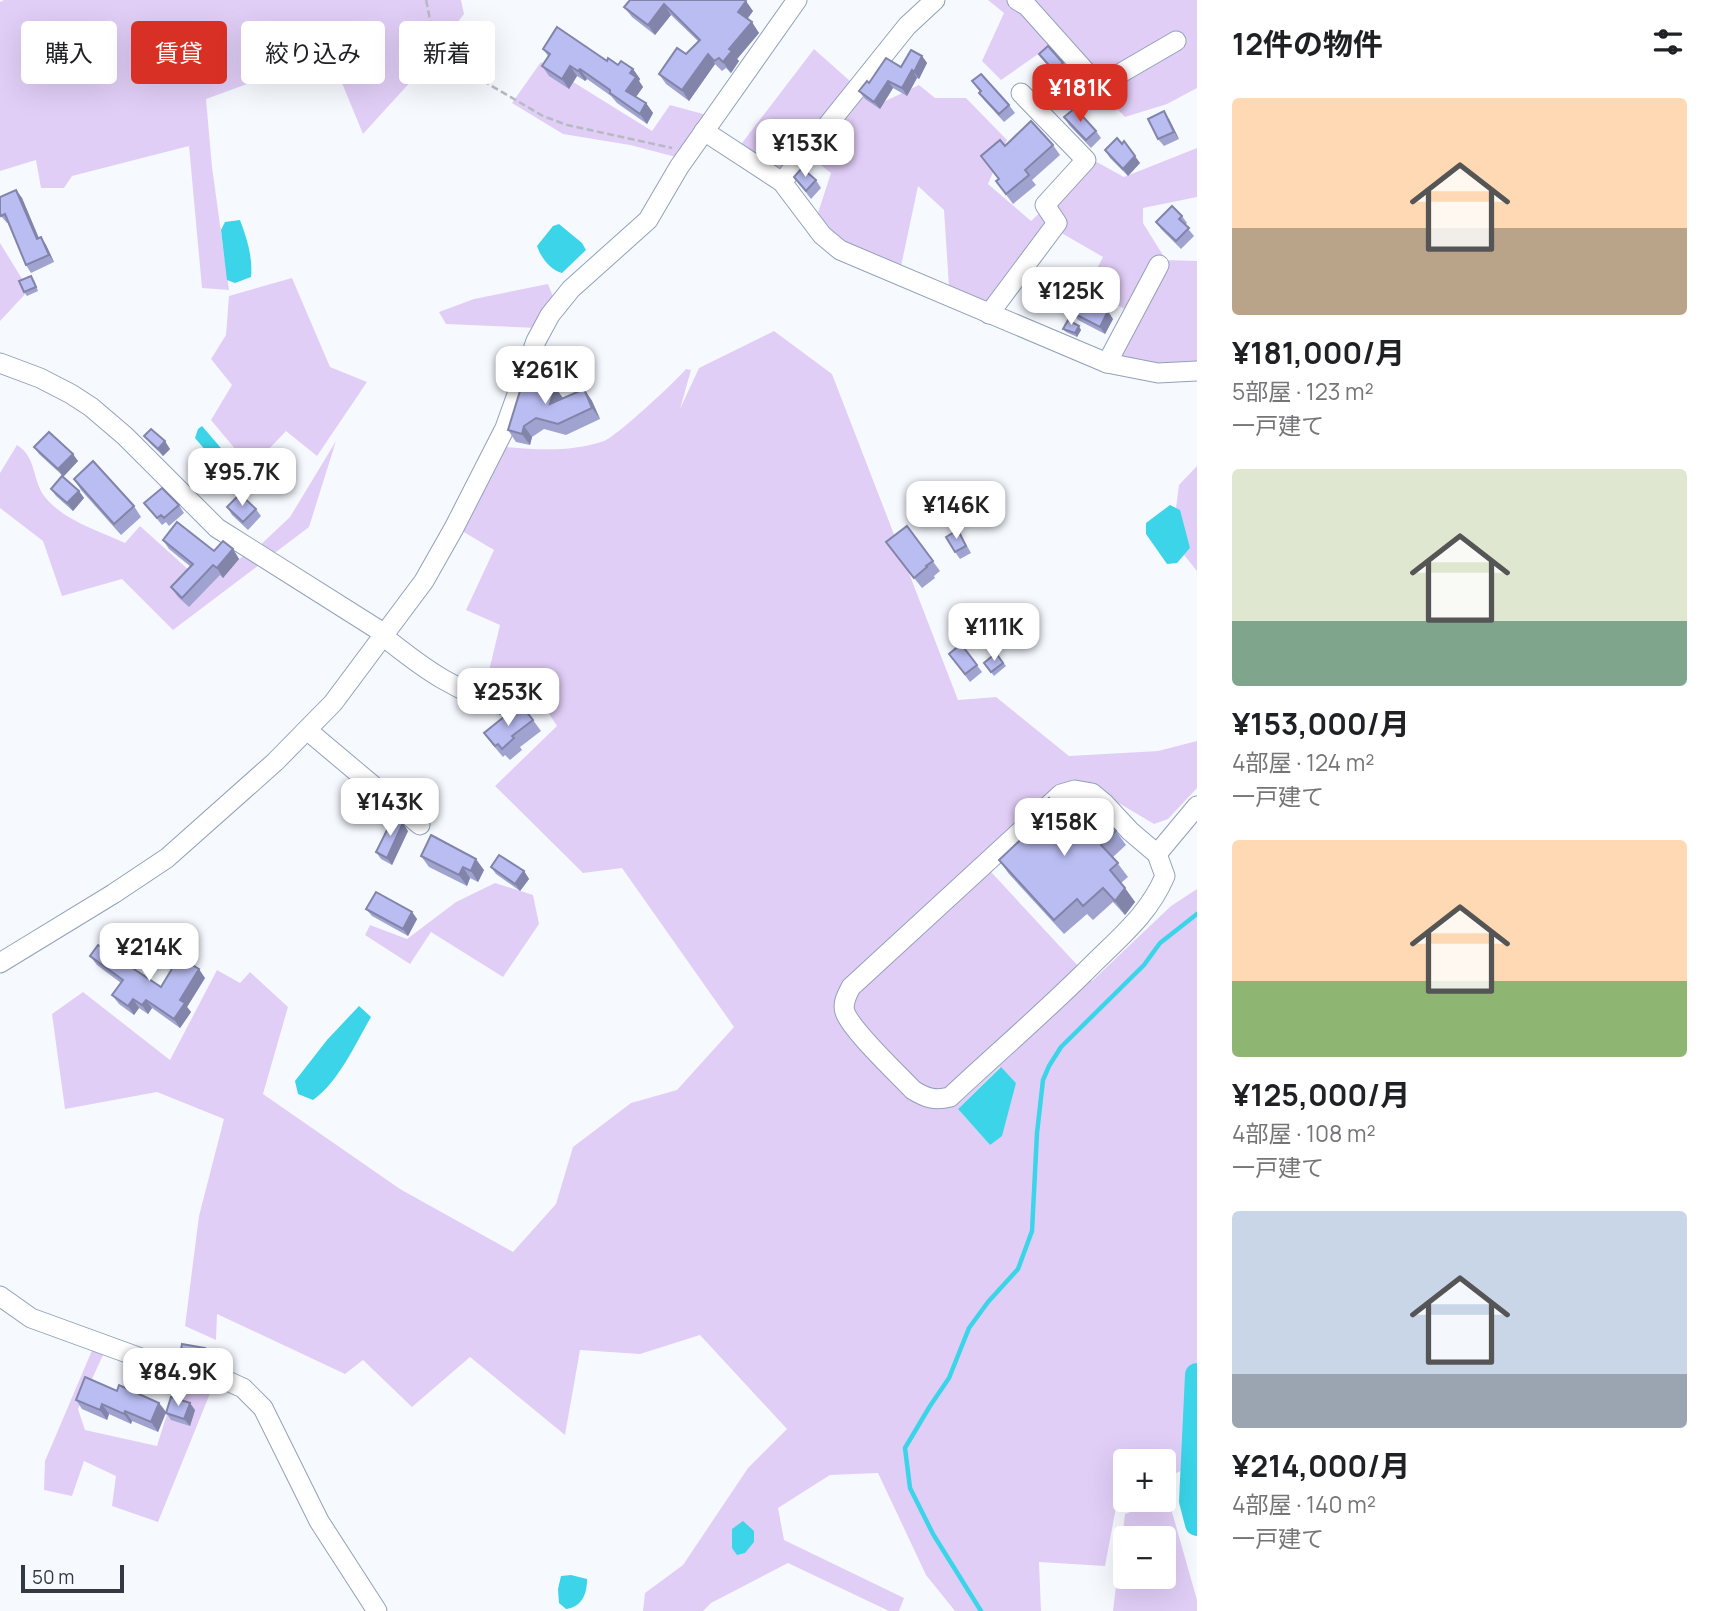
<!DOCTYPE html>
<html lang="ja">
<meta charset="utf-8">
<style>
:root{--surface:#fff;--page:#f6f6f6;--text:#202124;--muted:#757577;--accent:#d93025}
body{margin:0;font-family:Manrope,"Noto Sans JP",sans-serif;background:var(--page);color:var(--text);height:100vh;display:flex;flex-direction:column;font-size:26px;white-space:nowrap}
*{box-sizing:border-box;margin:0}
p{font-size:23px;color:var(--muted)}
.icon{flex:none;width:38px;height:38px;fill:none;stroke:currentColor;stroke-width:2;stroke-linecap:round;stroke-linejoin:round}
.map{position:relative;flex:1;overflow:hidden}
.panel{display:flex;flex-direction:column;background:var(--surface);width:525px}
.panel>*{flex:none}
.top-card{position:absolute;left:21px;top:21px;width:665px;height:63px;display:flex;gap:14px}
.fabs{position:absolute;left:1113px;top:1449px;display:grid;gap:14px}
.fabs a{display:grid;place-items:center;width:63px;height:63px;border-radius:7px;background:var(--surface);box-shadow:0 7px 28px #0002;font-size:35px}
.scale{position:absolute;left:21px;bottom:18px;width:103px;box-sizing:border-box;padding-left:7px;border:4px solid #323943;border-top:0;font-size:19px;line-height:24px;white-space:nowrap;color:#323943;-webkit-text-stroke:5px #f6faff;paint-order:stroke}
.price{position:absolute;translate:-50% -60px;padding:0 16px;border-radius:14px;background:#fff;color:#222;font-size:23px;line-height:46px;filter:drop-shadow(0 2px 4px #0008)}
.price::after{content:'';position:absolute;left:50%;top:42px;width:21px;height:16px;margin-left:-10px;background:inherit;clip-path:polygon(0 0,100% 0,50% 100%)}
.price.on{background:var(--accent);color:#fff}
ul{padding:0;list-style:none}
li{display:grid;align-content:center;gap:14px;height:371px;padding:0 35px}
li span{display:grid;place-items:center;height:217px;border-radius:7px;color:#555}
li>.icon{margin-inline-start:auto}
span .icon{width:126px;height:126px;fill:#fffc;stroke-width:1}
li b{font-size:30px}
h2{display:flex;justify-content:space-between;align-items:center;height:84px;padding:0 35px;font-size:30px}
.pill{padding:0 24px;border-radius:7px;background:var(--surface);box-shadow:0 7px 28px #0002;font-size:24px;line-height:63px}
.pill.on{background:var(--accent);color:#fff}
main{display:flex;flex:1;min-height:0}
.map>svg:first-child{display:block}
</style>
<main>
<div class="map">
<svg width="1197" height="1611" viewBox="0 0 1197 1611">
<rect width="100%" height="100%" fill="#f6faff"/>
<g fill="#e1cef7" fill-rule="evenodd">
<polygon points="4,0 461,0 464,14 414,78 363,134 330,54 206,99 212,167 229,290 202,288 189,146 72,176 64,188 41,188 36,160 0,171 0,2"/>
<polygon points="988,0 1197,0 1197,88 1167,104 1125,117 1054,43 1001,80 982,61 1004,13"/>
<polygon points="814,49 877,105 919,85 935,98 966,98 1007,140 988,184 1031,221 1095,161 1124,177 1197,148 1197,197 1143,208 1143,223 1166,260 1197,261 1197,365 1156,368 1117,360 1139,317 1087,288 1103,257 1051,227 990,305 949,287 944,210 918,186 900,271 842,247 817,216 831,173 804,152 785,175 739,147"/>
<polygon points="541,62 652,131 670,105 707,115 676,157 630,145 563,134 512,103"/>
<polygon points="0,243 29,290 0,321"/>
<polygon points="292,278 330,367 367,382 317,456 286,431 251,468 211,420 232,385 211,359 226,335 229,296"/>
<polygon points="548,284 554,299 537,328 446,324 439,312 474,299"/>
<path d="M774,331l58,43 126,326 38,-3 73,59 89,-5 39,-10v47l-29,31 -14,5 -37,-22 -48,9 -90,48 113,122 79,-75 26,-17v574l-33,16v-18h-39v36l-8,5 -12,64 -66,-4 2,49h-86l-29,-36 -48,-102 -48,2 -52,33 6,32 120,58 -5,13h-10l-101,-48 -77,40 -8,8h-60l2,-18 38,-28 65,-97 39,-39 -87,-94 -60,19 -60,-4 -15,85 -95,-78 -58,50 -49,-47 -18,14 -128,-60 -1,26 -31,-14 14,-110 25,-97 -67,-27 -92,17 -13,-95 31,-22 87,68 47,-90 23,13 10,-11 38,35 -25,87 137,95 113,63 43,-48 17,-57 58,-44 46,-13 57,-63 -112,-159 -39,5 -88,-87 62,-60 -31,-48 -38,-3 12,-50 -34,-15 28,-60 -32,-19 44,-84c33,3 65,5 98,-6 13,-5 71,-59 82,-72l5,1 -11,39 19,-41zM1000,1067l16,16 -26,62 -32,-36z"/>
<path d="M336,441l-27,86 -136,103 -51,-51 -60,17 -19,-55 -43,-33v-35l17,-28c20,12 15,36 28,52 18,23 54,34 80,46l15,-17 61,55 55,-32 34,-32z"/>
<polygon points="1197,466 1197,571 1184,555 1190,548 1176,508 1179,485"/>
<polygon points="495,883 533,895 539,924 503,977 431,932 410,964 365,935 370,925 407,939 456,902"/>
<polygon points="93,1348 104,1353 78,1409 85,1430 157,1446 180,1372 215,1381 158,1522 112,1506 116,1476 84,1461 72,1496 44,1490 45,1461"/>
<path d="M1168,1498l29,102v11h-84l12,-97zM1125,1538h39v39h-39z"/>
</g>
<g fill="#3bd4e8">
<path d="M240,220c7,19 13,37 11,57l-16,6 -8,-3 -6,-50 4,-8z"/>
<path d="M559,224l23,19 4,7 -24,23c-11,-2 -22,-17 -25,-27l16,-20z"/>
<polygon points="202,426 239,469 232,477 219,466 195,438 198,429"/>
<polygon points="1170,505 1180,510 1190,548 1177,563 1167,564 1146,534 1146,523"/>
<path d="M359,1006l12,11c-15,26 -33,66 -58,83l-15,-6 -3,-13 32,-41z"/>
<polygon points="1001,1067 1016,1083 1002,1136 990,1145 958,1109"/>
<polygon points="743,1521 754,1531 754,1542 745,1553 737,1555 732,1548 732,1529"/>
<path d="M571,1575l16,4c0,15 -5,28 -21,30l-7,-6 -1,-14 3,-13z"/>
</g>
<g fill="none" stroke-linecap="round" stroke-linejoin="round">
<polyline stroke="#3bd4e8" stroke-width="4.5" points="981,1611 933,1534 910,1488 905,1448 930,1406 949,1378 969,1328 988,1302 1018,1269 1032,1231 1037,1133 1043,1080 1049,1066 1061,1047 1144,965 1160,943 1197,914"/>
<polyline stroke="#3bd4e8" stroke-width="24" points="1197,1375 1191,1501 1197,1524"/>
<g stroke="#90a1b9" stroke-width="21">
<g id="minor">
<polyline points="1017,0 1027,6 1096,83 1102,84 1176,41"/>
<polyline points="704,131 782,182 822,235 840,250 1107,363 1158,373 1197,371"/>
<polyline points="782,182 907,26 935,0"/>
<polyline points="989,314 1057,223 1045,205 1086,160 1021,93"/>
<polyline points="0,363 40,378 71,394 91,407 125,436 217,528 385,634"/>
<polyline points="1107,363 1159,265"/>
<path d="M383,636c41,33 74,57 125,70"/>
<polyline points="307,730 420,825"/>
<path d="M1075,790l17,3 12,10 26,28 27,23 8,22c-16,38 -45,61 -74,90 -45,45 -94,87 -141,131 -15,4 -24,1 -37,-7 -15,-16 -62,-60 -68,-78 -3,-9 2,-17 6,-25l210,-193z"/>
<polyline points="1157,854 1197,806"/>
<polyline points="0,963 113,894 167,858 275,762 333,703 424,581 454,528 505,428 536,341 550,315 571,289 648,220 679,167 797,0"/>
<polyline points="0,1296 31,1318 152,1362 223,1379 243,1388 263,1408 319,1521 377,1611"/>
</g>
</g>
<path stroke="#b6bac1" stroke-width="2.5" stroke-dasharray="7 3.5" stroke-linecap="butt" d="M426,0c8,34 3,46 35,68l82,48 24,9 105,23"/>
<use href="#minor" stroke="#fff" stroke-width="19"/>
</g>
<g fill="#a0a3d0">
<polygon points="630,0 753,11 747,19 759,33 737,59 739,61 731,73 726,68 722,71 715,64 689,101 666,84 659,74 686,54 699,42 671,15 655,35 632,17 624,7"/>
<polygon points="543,49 607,61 633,69 640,79 639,81 643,87 636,97 646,103 653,113 647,124 617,103 611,96 587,79 585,81 577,76 569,89 549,76 542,66 548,56"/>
<polygon points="1039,54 1063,63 1068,71 1059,79"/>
<polygon points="922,56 927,63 919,79 917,78 907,96 893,88 880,109 865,99 859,91 869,83"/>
<polygon points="972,81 1009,105 1015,113 1004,122 984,100 979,93 980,92"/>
<polygon points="1064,117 1096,131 1101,138 1091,148 1069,125"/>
<polygon points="1169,119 1179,139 1164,146 1158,139"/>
<polygon points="1053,145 1060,155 1032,180 1036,185 1013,204 996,181 998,179 981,156 1005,146"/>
<polygon points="1105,150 1140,163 1128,176 1110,158"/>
<polygon points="794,177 816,180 821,188 811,199"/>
<polygon points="16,190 22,198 39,238 41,237 46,245 54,262 31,273 26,265 8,223 7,223 1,216"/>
<polygon points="1182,216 1187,223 1185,225 1194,236 1181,249 1161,229 1156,222"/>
<polygon points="34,280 38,291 27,296 24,292"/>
<polygon points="1073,313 1113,319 1105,334 1078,320"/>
<polygon points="1063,329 1081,330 1077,337 1066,332"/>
<polygon points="555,387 563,399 584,389 592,401 600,419 566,435 544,429 532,437 530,445 516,442 508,430"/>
<polygon points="144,436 170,449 163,456 150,443"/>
<polygon points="34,447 78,461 63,477 79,491 84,498 73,511 56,496 51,489 63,476 39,454"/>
<polygon points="74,479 134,506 141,517 121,535 81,490"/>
<polygon points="144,503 179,505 184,513 169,526 166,522 162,525"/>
<polygon points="227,507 256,509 261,516 248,530 232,515"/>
<polygon points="907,526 940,571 934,576 935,578 922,588 886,542"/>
<polygon points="958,530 971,553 960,559 955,552"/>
<polygon points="163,540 214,551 233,549 239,559 223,578 220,575 189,607 178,597 171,587 191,567 169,549"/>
<polygon points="961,644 982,672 970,682 949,654"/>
<polygon points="996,653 1006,666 994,676 984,663"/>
<polygon points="521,713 533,720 541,731 520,747 522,750 510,760 505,755 503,757 492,744 484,733 512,715"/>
<polygon points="1056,806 1077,819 1116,831 1126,845 1113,857 1128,877 1121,883 1135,902 1125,915 1113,902 1093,920 1087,914 1064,934 1009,874 999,860 1030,830 1024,821"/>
<polygon points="408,831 392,865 381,859 376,852"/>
<polygon points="421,856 484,870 478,882 470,878 467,886 429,867"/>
<polygon points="491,867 524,871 529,879 520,891 496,874"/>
<polygon points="366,909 412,912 417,919 408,936 372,916"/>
<polygon points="90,956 161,987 205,978 187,1007 191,1012 180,1028 152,1008 148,1014 139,1008 134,1015 119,1004 112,995 121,983 97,965"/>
<polygon points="205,1348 210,1355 209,1363 187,1358 181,1350"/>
<polygon points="145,1367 150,1374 147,1381 134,1376 129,1369"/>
<polygon points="117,1391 159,1403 166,1412 195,1410 190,1426 171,1420 166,1413 158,1432 132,1421 131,1424 109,1414 107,1420 82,1409 76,1400"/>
</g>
<g fill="#8284a9">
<polygon points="746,1 753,11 745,22 738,12"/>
<polygon points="664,4 671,15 655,35 648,25"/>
<polygon points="752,22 759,33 737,59 739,61 731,73 723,62 729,49"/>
<polygon points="708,54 715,64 689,101 682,90"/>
<polygon points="922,56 927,63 919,79 914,72"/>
<polygon points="570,66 577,76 569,89 562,79"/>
<polygon points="580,69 587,79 585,81 578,71"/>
<polygon points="633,69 640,79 639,81 643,87 633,101 626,91 630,73"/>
<polygon points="912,70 917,78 907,96 902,88"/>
<polygon points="888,81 893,88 880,109 874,102"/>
<polygon points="646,103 653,113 647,124 640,114"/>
<polygon points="1164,111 1169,119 1179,139 1174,132"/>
<polygon points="1135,156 1140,163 1128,176 1123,169"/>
<polygon points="16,190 22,198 42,246 37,239"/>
<polygon points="41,237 46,245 54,262 49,255"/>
<polygon points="1108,311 1113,319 1105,334 1100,327"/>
<polygon points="1079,326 1081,330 1077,337 1075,333"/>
<polygon points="555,387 563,398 558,416 550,404"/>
<polygon points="584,389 592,401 600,419 592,408"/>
<polygon points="524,426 532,437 530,445 522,434"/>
<polygon points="165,441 170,449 163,456 158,449"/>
<polygon points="73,454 78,461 63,477 58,469"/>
<polygon points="79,491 84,498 73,511 67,503"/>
<polygon points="233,549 239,559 223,578 217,568"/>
<polygon points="403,823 408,831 392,865 387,858"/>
<polygon points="476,859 484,870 478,882 471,871"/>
<polygon points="463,867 470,878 467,886 459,875"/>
<polygon points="524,871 529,879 520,891 515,884"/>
<polygon points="1125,888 1135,902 1125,915 1115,901"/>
<polygon points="412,912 417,919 408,936 403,929"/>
<polygon points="199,969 205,978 187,1007 191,1012 180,1028 174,1019 180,1000"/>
<polygon points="133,999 139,1008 134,1015 128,1006"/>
<polygon points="146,1000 152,1008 148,1014 142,1005"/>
<polygon points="205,1348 210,1355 209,1363 204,1356"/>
<polygon points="145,1367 150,1374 147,1381 142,1373"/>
<polygon points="159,1403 166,1412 158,1432 151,1422"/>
<polygon points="190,1403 195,1410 190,1426 184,1419"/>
<polygon points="102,1404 109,1414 107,1420 100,1410"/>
<polygon points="125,1411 132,1421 131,1424 124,1414"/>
</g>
<g fill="#babdf2" stroke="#8284a9" stroke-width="2">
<polygon points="630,0 745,0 746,1 738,12 752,22 729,49 732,51 723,62 719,58 714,61 708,54 682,90 659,74 677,48 686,54 700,40 664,4 648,25 624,7"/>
<polygon points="557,27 607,61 608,58 618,65 621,61 633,69 630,73 636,77 626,91 646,103 640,114 610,93 610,90 580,69 578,71 570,66 562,79 542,66 550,54 543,49"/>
<polygon points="1048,46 1063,63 1054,71 1039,54"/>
<polygon points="911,50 922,56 914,72 912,70 902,88 888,81 874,102 859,91 867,81 869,83 886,58 901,67"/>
<polygon points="981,74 1009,105 999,114 979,93 981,91 972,81"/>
<polygon points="1075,108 1096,131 1086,140 1064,117"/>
<polygon points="1164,111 1174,132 1158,139 1148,119"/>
<polygon points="1031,121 1053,145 1025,170 1029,175 1006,194 996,181 999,179 981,156 1000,140 1005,146"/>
<polygon points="1117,138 1122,144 1124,141 1135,156 1123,169 1105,150"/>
<polygon points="802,168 816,180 806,191 794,177"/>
<polygon points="16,190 37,239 41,237 49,255 26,265 5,214 1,216 0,213 0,197"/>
<polygon points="1172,206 1182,216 1179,219 1189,228 1176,241 1156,222"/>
<polygon points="31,276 36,287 24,292 19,281"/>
<polygon points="1081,297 1108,311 1100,327 1073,313"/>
<polygon points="1068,320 1079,326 1075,333 1063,329"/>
<polygon points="524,378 555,387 550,404 584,389 592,408 558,424 536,418 524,426 522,434 508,430"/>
<polygon points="151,429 165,441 158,449 144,436"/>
<polygon points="49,432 73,454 58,469 34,447"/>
<polygon points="93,461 134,506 114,524 74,479"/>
<polygon points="62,476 79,491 67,503 51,489"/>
<polygon points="162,488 179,505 164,518 161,515 157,518 144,503"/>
<polygon points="240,494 256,509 243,522 227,507"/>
<polygon points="177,522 214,551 223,541 233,549 217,568 213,565 182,598 171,587 193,564 163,540"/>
<polygon points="907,526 933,561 926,566 927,567 914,578 886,542"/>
<polygon points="958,530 966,546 955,552 946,537"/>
<polygon points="961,644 977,665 965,674 949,654"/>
<polygon points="996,653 1003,663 991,672 984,663"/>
<polygon points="518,710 521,713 525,710 533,720 512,736 514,738 502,749 498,744 495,746 484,733 510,712 512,715"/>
<polygon points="1049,798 1056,806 1061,802 1077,819 1092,805 1116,831 1101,845 1118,863 1110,870 1125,888 1115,901 1103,888 1083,906 1077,899 1054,920 999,860 1032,829 1024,821"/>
<polygon points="394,816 403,823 387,858 376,852"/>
<polygon points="431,835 476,859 471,871 463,867 459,875 421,856"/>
<polygon points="499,855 524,871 515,884 491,867"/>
<polygon points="376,892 412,912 403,929 366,909"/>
<polygon points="98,945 161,987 179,957 199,969 180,1000 185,1003 174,1019 146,1000 142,1005 133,999 128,1006 112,995 123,980 90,956"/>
<polygon points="182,1344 205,1348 204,1356 181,1350"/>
<polygon points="131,1362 145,1367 142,1373 129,1369"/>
<polygon points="85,1377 117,1391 119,1385 159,1403 151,1422 125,1411 124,1414 102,1404 100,1410 76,1400"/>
<polygon points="171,1397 190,1403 184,1419 166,1413"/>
</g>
</svg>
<div class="fabs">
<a>+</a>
<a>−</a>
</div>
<div class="scale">50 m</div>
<b class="price on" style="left:1080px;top:124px">¥181K</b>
<b class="price" style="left:805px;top:179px">¥153K</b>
<b class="price" style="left:1071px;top:327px">¥125K</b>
<b class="price" style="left:545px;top:406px">¥261K</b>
<b class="price" style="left:242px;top:508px">¥95.7K</b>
<b class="price" style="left:956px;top:541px">¥146K</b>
<b class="price" style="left:994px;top:663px">¥111K</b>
<b class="price" style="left:508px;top:728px">¥253K</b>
<b class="price" style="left:390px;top:838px">¥143K</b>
<b class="price" style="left:1064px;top:858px">¥158K</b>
<b class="price" style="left:149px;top:983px">¥214K</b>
<b class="price" style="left:178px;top:1408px">¥84.9K</b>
<div class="top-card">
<a class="pill">購入</a>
<a class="pill on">賃貸</a>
<a class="pill">絞り込み</a>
<a class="pill">新着</a>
</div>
</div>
<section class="panel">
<h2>12件の物件<svg class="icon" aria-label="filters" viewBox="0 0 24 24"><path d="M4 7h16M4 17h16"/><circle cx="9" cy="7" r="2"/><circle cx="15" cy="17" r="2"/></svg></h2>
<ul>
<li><span style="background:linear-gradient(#ffd9b3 60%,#b9a48a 0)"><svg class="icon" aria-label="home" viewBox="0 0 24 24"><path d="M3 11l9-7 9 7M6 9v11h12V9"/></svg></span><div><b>¥181,000/月</b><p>5部屋 · 123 m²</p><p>一戸建て</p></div></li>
<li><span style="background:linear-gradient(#dfe7d0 70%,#7fa58c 0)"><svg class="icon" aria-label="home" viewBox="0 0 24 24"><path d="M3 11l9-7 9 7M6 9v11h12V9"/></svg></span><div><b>¥153,000/月</b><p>4部屋 · 124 m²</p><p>一戸建て</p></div></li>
<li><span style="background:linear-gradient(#ffd9b3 65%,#8fb573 0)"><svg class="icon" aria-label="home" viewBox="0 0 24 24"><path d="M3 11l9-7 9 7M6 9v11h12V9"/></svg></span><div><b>¥125,000/月</b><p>4部屋 · 108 m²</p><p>一戸建て</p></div></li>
<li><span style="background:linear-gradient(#c9d6e8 75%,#9aa5b1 0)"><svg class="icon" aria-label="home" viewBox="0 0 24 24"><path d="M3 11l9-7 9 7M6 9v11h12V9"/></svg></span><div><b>¥214,000/月</b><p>4部屋 · 140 m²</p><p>一戸建て</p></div></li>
</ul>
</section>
</main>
